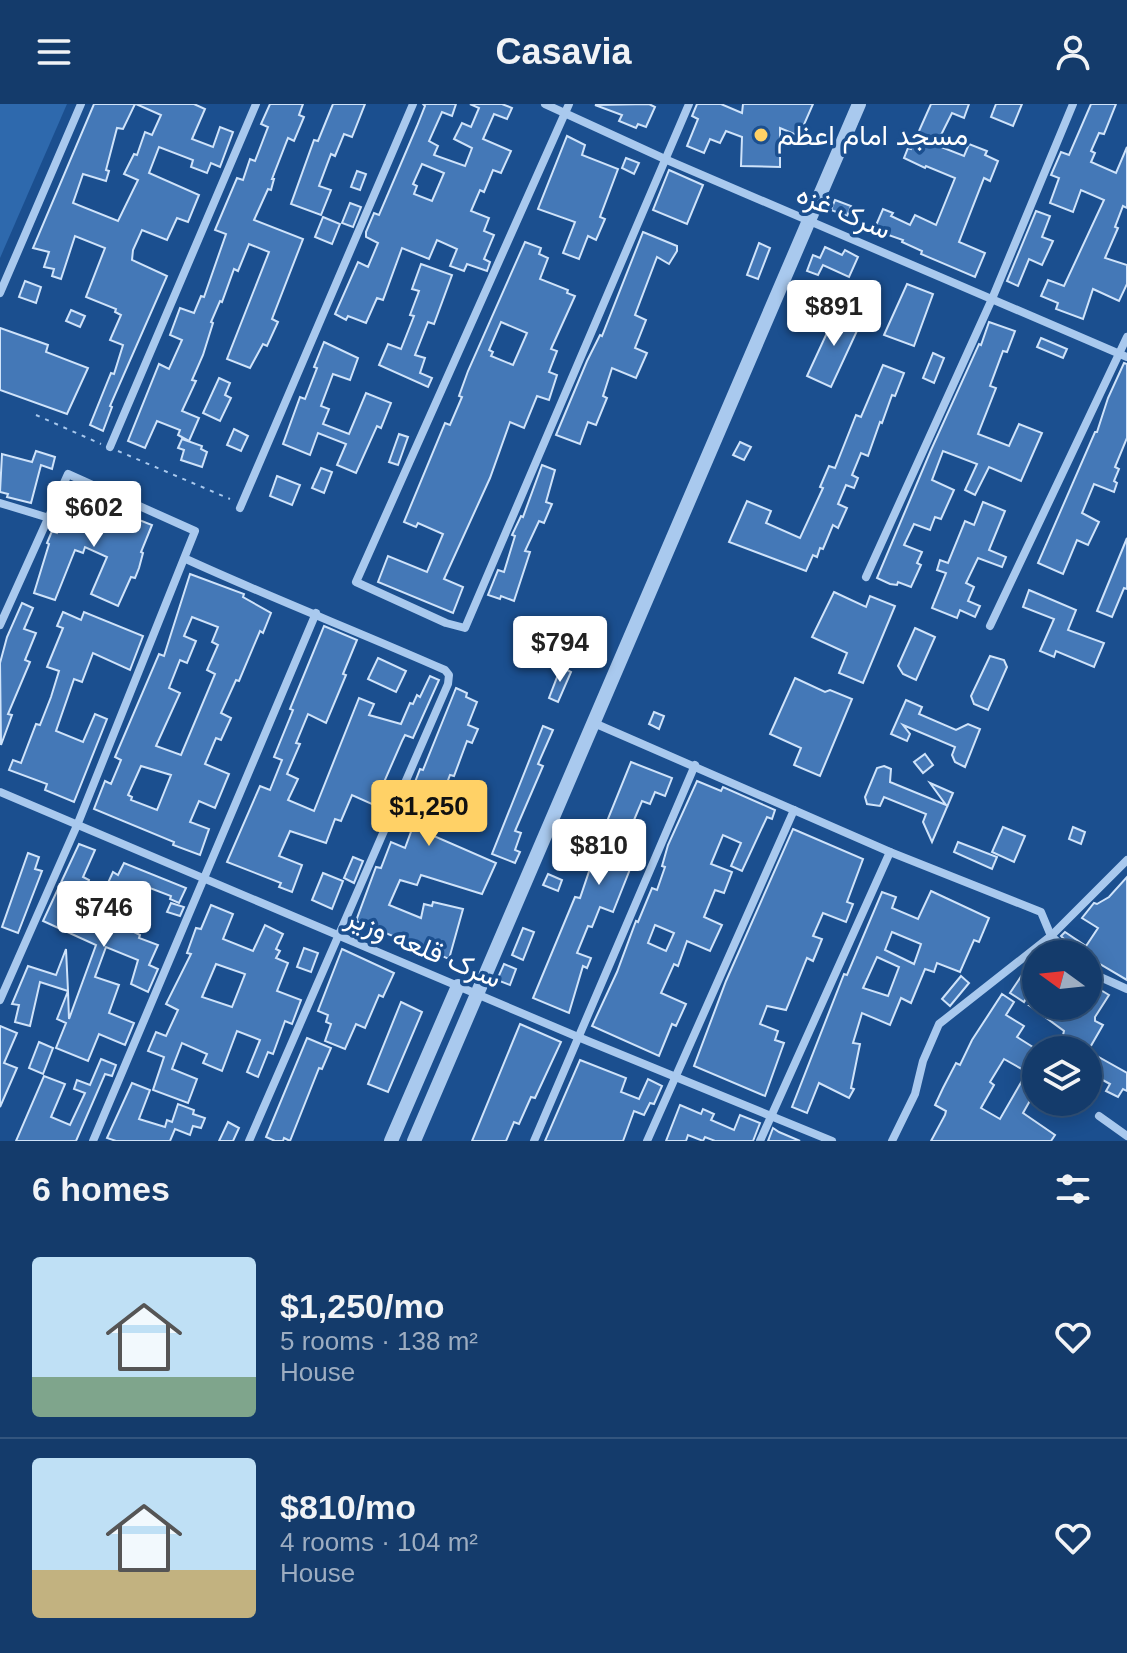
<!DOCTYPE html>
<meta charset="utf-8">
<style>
:root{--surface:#143b6b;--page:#1d4271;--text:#f1f3f6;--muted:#9dadc1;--line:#33557e;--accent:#ffd166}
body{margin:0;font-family:Arial,Vazirmatn,sans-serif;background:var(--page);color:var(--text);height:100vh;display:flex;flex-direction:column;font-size:30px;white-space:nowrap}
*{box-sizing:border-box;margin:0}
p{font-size:26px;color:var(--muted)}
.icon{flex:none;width:44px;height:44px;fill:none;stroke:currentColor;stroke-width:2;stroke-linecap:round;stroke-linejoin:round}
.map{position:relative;height:1037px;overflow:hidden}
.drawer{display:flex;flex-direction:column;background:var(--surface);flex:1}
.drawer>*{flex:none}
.needle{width:52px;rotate:285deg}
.buttons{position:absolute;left:1022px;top:836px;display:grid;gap:16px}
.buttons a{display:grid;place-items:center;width:80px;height:80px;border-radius:50%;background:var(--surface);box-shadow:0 4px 20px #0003,0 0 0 2px var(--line);font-size:40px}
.price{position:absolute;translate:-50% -68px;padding:0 18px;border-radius:8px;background:#fff;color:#222;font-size:26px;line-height:52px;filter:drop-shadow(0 2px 4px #0008)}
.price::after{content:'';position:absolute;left:50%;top:48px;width:24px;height:18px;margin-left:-12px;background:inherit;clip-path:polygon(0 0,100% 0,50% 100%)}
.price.on{background:var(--accent);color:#111}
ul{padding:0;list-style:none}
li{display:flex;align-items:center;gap:24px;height:200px;padding:0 32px}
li+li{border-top:2px solid var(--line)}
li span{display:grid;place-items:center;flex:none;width:224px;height:160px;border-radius:8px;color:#555}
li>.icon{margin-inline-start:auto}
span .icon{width:96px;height:96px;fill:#fffc;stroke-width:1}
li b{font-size:34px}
h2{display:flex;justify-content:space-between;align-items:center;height:96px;padding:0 32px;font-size:34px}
header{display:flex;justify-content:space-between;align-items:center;height:104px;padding:0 32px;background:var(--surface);font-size:36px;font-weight:700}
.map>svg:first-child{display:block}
</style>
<header><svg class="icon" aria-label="menu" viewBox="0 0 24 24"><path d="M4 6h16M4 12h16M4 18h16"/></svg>Casavia<svg class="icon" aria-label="person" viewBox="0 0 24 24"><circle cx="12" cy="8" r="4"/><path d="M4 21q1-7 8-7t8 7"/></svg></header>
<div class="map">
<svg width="1127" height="1037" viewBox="0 0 1127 1037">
<rect width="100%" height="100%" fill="#1b4f8f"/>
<polygon fill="#2e69ad" points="0,0 67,0 0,154"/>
<g fill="#4478b7" stroke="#cfe3fa" stroke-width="2" fill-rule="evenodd">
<polygon points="94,0 135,0 123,25 117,24 106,66 109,67 106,77 83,70 73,99 118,117 138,76 124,70 134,50 137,51 145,28 152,31 161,11 136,0 194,0 205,5 192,35 213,43 220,23 233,28 220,63 211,59 207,69 191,63 193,56 159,43 149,69 199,91 188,118 177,114 167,136 142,126 133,146 132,156 167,172 110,302 112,303 103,327 90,321 111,269 114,270 123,241 110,236 121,211 115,208 116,205 86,193 105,144 75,132 61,175 52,172 54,165 44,163 49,148 33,144"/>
<polygon points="270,0 303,0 299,11 304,13 294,37 288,34 272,75 274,75 271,86 268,85 254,116 303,135 272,215 278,218 267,242 263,240 250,264 227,255 269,148 249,140 238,167 234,165 222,198 220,197 211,218 213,219 203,251 192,276 196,277 182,307 199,314 189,337 178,331 180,326 157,317 145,344 128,337 159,260 169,265 182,236 170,231 180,204 194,209 201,192 204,193 226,130 215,126 237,74 243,76 250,55 255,57 268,23 261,20"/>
<polygon points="333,0 365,0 352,33 344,30 335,52 331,50 319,82 331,86 321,111 291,100 314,36 318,37"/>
<path d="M423,0h33l-4,12 -10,-4 -13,29 9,5 -4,9 31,11 7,-18 -18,-9 8,-16 9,4 8,-19 -9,-4h32l10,4 -5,11 -13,-5 -11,25 28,12 -10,22 -8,-3 -9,22 -4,-2 -9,21 18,7 -5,13 10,4 -10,24 6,3 -3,9 -20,-7 -3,7 -14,-5 7,-17 -20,-9 -8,19 -27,-11 -19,52 -6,-2 -11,25 -18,-7 -2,4 -11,-6 23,-52 10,5 10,-24 -12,-6v-5l8,-19 5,2 38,-89 8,-20zM422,60l22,9 -12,28 -18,-7 3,-8 -4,-2z"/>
<polygon points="649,0 655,3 646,23 638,20 636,24 619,17 622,11 595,1"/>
<polygon points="697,0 721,0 742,9 743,0 813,0 799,32 780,24 780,63 741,62 742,33 726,27 720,39 710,35 704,49 687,42 698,15 692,12"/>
<polygon points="931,0 969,0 964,14 952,9 936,41 964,52 969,40 987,47 985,51 998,57 990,77 984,74 959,138 985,149 975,173 921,150 922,147 902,138 903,136 874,126 883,105 893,109 891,112 910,121 915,111 936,121 955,74 926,62 925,64 904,54 908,44 911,45"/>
<polygon points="996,0 1022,0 1013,22 991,13"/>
<polygon points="1091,0 1116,0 1104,30 1099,29 1091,47 1095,49 1091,58 1116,69 1127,43 1127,104 1123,102 1115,123 1118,124 1105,154 1127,161 1127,180 1119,197 1093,185 1083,215 1056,205 1058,199 1041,192 1048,176 1064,182 1104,96 1081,86 1073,108 1050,99 1059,74 1051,71 1061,48 1069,51"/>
<polygon points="567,32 585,41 582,51 618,65 600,113 605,115 596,136 588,132 579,155 563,149 575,118 538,105"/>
<polygon points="626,54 639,59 634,70 622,64"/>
<polygon points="669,66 703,81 687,120 653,106"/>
<polygon points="357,67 366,70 360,86 351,83"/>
<polygon points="835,96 851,102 847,112 831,106"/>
<polygon points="350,99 361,103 353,123 342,119"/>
<polygon points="1036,107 1050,112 1042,133 1053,137 1042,161 1029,155 1018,182 1007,177"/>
<polygon points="323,113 340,120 332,140 315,133"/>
<polygon points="643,128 677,142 677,147 669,160 657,153 635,211 646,216 635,244 647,249 636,274 612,264 603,292 607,294 596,321 588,318 580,340 556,331 587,257 600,231 602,232"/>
<path d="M525,138l16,6 -2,6 9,4 -8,21 28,11 -1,3 8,3 -24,53 6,2 -8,21 8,3 -8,25 -12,-4 -13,32 -14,-6 -20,56 -46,101 19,8 -10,26 -75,-31 10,-26 39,16 16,-38 -25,-11 -2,4 -12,-5 41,-99 5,2 12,-28 -3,-1 9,-25zM501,218l26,11 -14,32 -22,-9 2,-4 -4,-2z"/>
<polygon points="759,139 770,144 758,175 747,171"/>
<polygon points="825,143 842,151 845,146 858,153 849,173 823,161 818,171 807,167 813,151 820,154"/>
<polygon points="421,160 452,171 434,220 428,218 415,251 425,254 420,269 432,274 428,283 379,261 388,240 401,245 414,212 410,211 419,187 412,185"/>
<polygon points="25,177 41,183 36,199 19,193"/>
<polygon points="907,180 933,190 914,242 884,231"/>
<polygon points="838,205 862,216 831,283 807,272"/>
<polygon points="71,206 85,212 80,223 66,217"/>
<polygon points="989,218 1015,227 1007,248 1003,247 990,282 996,284 978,330 1009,342 1019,320 1042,329 1021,377 989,363 975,391 965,386 977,360 943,347 932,376 954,386 941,415 935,413 930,426 914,420 904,441 922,448 917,459 921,461 911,483 898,478 897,481 890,480 877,474 931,346 979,240 981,241"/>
<polygon points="0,224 48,241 46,248 88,264 67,310 0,286"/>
<polygon points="1041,234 1067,245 1063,254 1037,243"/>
<polygon points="324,238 358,254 350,276 333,270 321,302 329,305 323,320 349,330 366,289 391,299 381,324 377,322 356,369 337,361 346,340 318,329 310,351 283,340 300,293 305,295 317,264 314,263"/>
<polygon points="933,249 944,254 934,279 923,274"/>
<polygon points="1124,259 1127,260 1127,334 1115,363 1119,365 1114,377 1117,379 1114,388 1094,380 1082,409 1099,418 1088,441 1077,436 1063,470 1038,459 1095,328 1097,328 1108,294"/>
<polygon points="883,261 904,269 895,292 892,291 882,319 880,318 868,352 861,349 852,371 858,374 854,384 846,381 838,400 847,404 838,424 833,421 823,445 820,444 817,453 813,451 806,467 729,438 747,397 771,407 766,419 800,434 823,384 820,383 829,362 835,364 856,311 861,313"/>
<polygon points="219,274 230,279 225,291 231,294 220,317 203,309"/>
<polygon points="234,325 248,332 241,347 227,341"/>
<polygon points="399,330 408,333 398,361 389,358"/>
<polygon points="182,335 202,342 201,345 207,348 202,363 181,356 184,346 178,344"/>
<polygon points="740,338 751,343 744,356 733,351"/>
<polygon points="36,347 55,353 52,365 41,361 31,399 7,393 8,390 0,388 2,350 32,358"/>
<polygon points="542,361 555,366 546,398 552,400 544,419 539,417 525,447 530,448 514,497 501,492 500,495 488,491 498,466 504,468 515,432 512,431 521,412 523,413"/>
<polygon points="321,364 332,368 324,389 312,384"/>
<polygon points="277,372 300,381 292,401 270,392"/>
<polygon points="70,388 87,394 85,399 121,415 124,410 152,421 141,448 143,449 139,464 135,474 131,473 118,502 91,490 107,453 85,443 83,449 75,446 55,496 34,489 49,440 47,439 52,427 57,429 66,408 62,407"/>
<polygon points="983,398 1005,407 989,446 1006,453 1002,463 978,454 966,479 974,483 968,497 980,502 975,513 960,506 957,514 932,504 946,469 937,466 940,456 948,459 965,417 974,421"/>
<polygon points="1127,434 1127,485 1124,484 1112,513 1097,507"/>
<path d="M190,470l54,20 -1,3 28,16 -8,20 -3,-2 -21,50 -3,-1 -15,33 10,5 -10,22 -5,-2 -11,26 24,10 -14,34 -16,-7 -9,21 19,7 -9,26 -27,-10 1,-3 -80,-33 11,-28 6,3 10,-24 -6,-3 44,-103 5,2zM192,513l26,10 -6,15 6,3 -11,25 8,4 -34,81 -25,-9 24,-53 -11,-5 11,-28 7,3 9,-22 -12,-5zM141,662l30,9 -14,35 -26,-10 1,-3 -4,-2z"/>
<polygon points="1029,486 1076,506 1068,526 1104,539 1094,563 1056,547 1054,553 1040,547 1054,515 1023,503"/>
<polygon points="834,488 866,503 870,492 895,502 863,579 839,569 847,549 812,533"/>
<polygon points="22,499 33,504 24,525 36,529 25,556 30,558 8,610 12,611 1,641 0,559 7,533"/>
<polygon points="63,508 81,516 84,508 143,532 130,566 93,549 82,578 74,575 56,627 83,638 95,610 107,615 74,698 45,686 47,680 9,666 13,656 21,659 36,620 40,621 51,593 59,567 47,563 63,524 57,522"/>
<polygon points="324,522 357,536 343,570 346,571 326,619 308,610 296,639 300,640 287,670 298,675 288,696 314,707 359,594 374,600 369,611 401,620 410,599 413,600 417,591 420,593 430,572 439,576 413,634 405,631 402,637 374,701 352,691 341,717 335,715 326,739 290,727 279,752 302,761 292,788 279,783 281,779 227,758 260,682 270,686 282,656 274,653 293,606 290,605"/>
<polygon points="915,524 935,533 916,576 903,570 898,562"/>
<polygon points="990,552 1004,556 1007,563 988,606 974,600 971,592"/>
<polygon points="378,554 406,567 396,588 368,575"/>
<polygon points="561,563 571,568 558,598 549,594"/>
<polygon points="795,574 825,588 830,586 852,595 820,672 794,661 801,644 770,630"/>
<polygon points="456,584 467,589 466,593 477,598 468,621 478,625 472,639 467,637 454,672 450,671 439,700 433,697 420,726 496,759 482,790 421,771 417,781 400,776 389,801 421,814 424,800 432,802 433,798 463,805 449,855 356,817 376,763 381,764 391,738 405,744 412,725 403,721 406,714 402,712 420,665 423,666"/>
<polygon points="906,596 922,603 919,610 956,626 968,620 980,625 965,663 955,658 952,651 955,643 903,621 910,630 907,637 891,630"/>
<polygon points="654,608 664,612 659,625 649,620"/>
<polygon points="543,622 553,626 538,660 543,662 515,727 521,729 515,746 520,748 515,759 492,750"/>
<polygon points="925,650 933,661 923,669 914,658"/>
<polygon points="631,658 672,674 665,692 655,688 650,700 642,697 626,735 629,736 625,745 636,750 613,808 600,803 592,823 588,822 577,849 591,854 587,864 583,862 569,909 533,894 575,793 580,794 601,732"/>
<polygon points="884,662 891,665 890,678 946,701 930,679 953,689 932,738 923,718 926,710 884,693 880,702 867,700 865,693 877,664"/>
<path d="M697,677l24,10 2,-4 52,23 -3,9 -5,-2 -25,54 -11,-5 10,-23 -18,-8 -12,29 21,8 -8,21 -9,-3 -11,27 18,8 -12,26 -23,-10 -9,25 -4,-2 -13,29 25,11 -10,22 -4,-2 -13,32 -67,-30 25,-54 19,-51 2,1 14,-34 5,2 8,-23 -3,-1 6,-21zM655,821l19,8 -8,18 -18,-8z"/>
<polygon points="1003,723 1025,732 1014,758 992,748"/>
<polygon points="1073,723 1085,728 1081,740 1069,735"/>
<polygon points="793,725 863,755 847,798 853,800 846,818 823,809 813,832 822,835 813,857 807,854 786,906 767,902 760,920 778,927 775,936 784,939 765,992 694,962 726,877"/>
<polygon points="958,738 997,753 992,765 954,748"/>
<polygon points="79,740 95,746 83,773 89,776 79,806 109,818 121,788 107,781 113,768 118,771 124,759 186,784 179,799 170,795 171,792 150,784 145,796 134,828 140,831 139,834 158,841 149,861 158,865 148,888 131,880 138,856 106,843 95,873 119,881 109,909 134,919 125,941 99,930 88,957 56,944 66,919 57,915 68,887 69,915 96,841 43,817"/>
<polygon points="28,749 39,753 35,765 42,767 18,829 2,823"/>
<polygon points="353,753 363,757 354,779 344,774"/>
<polygon points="323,769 343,777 332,805 312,796"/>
<polygon points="548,770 562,776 558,787 543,781"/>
<polygon points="1127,773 1127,876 1088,853 1088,850 1079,850 1061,832 1065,828 1086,842 1098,824 1082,814 1094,799 1097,800 1109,793"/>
<path d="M931,787l58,27 -10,24 -5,-2 -14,32 -23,-9 -3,9 -9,-3 -14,34 -10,-5 -11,27 -28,-12 -9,30 7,1 -9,44 3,1 -5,9 -30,-15 -12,30 -15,-6 52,-133 3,1 35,-83 14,5 -4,11 26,11zM892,828l29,12 -7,20 -29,-14zM877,853l22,10 -11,29 -25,-8z"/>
<polygon points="171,799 184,803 180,812 167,808"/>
<path d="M211,801l22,9 -10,25 30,12 12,-26 18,9 -7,15 4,2 -4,7 12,5 -11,28 24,9 -9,24 -7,-3 -12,33 -5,-2 -10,25 -11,-5 13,-32 -23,-9 -15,40 -19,-8 4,-9 -25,-11 -10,26 25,10 -9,24 -35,-13 11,-33 -16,-6 8,-19 10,4 12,-26 -12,-6 25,-50 -4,-1 9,-25 5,1zM216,860l29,10 -13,33 -30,-10z"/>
<polygon points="523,824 534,828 523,856 512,851"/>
<polygon points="304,844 318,849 311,868 297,863"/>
<polygon points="66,845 68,887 40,878 30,922 15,918 19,901 12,900 28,862 56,871"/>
<polygon points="342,845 394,869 383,893 379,891 365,924 356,920 345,945 325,937 331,920 326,918 328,911 318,907"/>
<polygon points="504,860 516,865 510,881 497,876"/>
<polygon points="1022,871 1035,880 1024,898 1010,889"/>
<polygon points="961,872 969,879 950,902 942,895"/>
<polygon points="1094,882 1109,891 1095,913 1095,917 1103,921 1088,947 1127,969 1127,987 1123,985 1118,993 1106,987 1110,980 1088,968 1088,946 1081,946 1062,935 1064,927 1030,902 1088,902 1088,891"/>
<path d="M1002,890l12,8 -8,13 18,11 -7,11 19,12v41l-13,23 32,22 -4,6h-120l14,-26 1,-4 -11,-6 8,-17 13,-25 4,2 12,-25zM1004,955l23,13 -27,47 -19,-11 13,-23 -4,-3z"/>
<polygon points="401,898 422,908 388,988 368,980"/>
<polygon points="520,920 561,938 535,994 531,993 519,1020 514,1018 506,1037 472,1037"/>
<polygon points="0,922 17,929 4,959 17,964 0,1003"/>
<polygon points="307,934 331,944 322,965 319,964 290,1037 284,1034 283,1037 275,1037 266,1033"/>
<polygon points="39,938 53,944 43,970 29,964"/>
<polygon points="101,955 116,961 112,972 105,970 76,1037 16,1037 44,972 65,980 51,1013 70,1021 85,989 74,985 77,976 90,981"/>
<polygon points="580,956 626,974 621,988 639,995 648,975 662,982 654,1000 650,999 644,1011 634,1007 623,1037 545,1037"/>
<polygon points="132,979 150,986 139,1015 165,1023 167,1016 172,1018 178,1000 194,1006 193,1010 205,1014 201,1024 193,1022 190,1031 175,1025 170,1037 116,1037 107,1034"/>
<polygon points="680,1001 701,1010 703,1005 714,1010 711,1016 734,1026 740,1011 760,1019 753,1037 715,1037 705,1033 703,1037 688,1031 686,1037 666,1037"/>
<polygon points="228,1018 239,1024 233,1037 219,1037"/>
<polygon points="773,1024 779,1028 800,1037 768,1037"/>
</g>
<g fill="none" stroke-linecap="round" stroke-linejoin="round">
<g stroke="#a9c9ee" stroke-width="2" stroke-dasharray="4 6" stroke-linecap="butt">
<polyline points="36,311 101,340"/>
<polyline points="118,347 230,395"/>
</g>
<g stroke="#a9c9ee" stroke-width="8">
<polyline points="545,0 667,56 1127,253"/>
<polyline points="569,0 356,478 446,519 465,524 689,0"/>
<polyline points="0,189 81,0"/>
<polyline points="110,343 256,0"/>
<polyline points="0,399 49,414"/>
<polyline points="240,404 413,0"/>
<path d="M186,455c85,39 173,73 259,111l4,5 -1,9 -199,457"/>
<polyline points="866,473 992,195 1073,0"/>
<polyline points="0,521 68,370 195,427 78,719 0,896"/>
<polyline points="990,522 1127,233"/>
<polyline points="594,619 890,748 1041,808 1051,832 1072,850"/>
<polyline points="0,688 578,933 832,1037"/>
<polyline points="1088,863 1098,872 1127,885"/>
<polyline points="1099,1012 1127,1032"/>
<polyline points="93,1037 316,509"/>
<polyline points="534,1037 695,661"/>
<polyline points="647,1037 794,706"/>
<polyline points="760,1037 890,748"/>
<polyline points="892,1037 915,990 923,957 939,920 1051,832 1127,756"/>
</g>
<g stroke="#a9c9ee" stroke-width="14">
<polyline points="391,1037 458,882"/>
<polyline points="414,1037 859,0"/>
</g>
</g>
<circle fill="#ffd166" stroke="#1b4f8f" stroke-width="3" cx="761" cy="31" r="8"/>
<g text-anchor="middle" stroke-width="7" stroke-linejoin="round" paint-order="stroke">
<g font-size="28" fill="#fff" stroke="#1b4f8f" text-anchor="start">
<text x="777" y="41">مسجد امام اعظم</text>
</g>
<g font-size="28" fill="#fff" stroke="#1b4f8f">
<text transform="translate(844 107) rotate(23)" y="10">سرک غزه</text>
<text transform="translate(424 843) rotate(23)" y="10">سرک قلعه وزیر</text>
</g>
</g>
</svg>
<div class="buttons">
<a><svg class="needle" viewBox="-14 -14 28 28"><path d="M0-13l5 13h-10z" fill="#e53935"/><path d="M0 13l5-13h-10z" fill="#9dadc1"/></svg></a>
<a><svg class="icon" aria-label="layers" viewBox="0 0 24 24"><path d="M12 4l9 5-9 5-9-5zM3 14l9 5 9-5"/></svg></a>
</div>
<b class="price" style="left:834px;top:244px">$891</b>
<b class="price" style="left:94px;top:445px">$602</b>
<b class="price" style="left:560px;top:580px">$794</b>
<b class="price on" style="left:429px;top:744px">$1,250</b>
<b class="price" style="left:599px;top:783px">$810</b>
<b class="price" style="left:104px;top:845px">$746</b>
</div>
<section class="drawer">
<h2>6 homes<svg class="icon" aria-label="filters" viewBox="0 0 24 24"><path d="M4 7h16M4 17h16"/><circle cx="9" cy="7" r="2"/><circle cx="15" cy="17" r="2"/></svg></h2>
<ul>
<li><span style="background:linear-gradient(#bfe0f5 75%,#7fa58c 0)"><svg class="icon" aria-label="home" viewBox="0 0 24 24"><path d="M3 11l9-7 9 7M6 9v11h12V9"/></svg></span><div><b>$1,250/mo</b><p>5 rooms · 138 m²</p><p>House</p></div><svg class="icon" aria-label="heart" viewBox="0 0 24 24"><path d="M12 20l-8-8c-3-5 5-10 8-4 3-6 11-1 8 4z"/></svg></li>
<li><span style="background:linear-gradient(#bfe0f5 70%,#c2b280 0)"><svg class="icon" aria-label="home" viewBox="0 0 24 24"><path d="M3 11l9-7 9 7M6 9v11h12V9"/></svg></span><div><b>$810/mo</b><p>4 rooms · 104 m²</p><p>House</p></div><svg class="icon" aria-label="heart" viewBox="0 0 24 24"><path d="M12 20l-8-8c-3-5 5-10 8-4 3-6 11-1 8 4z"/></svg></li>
</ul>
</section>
